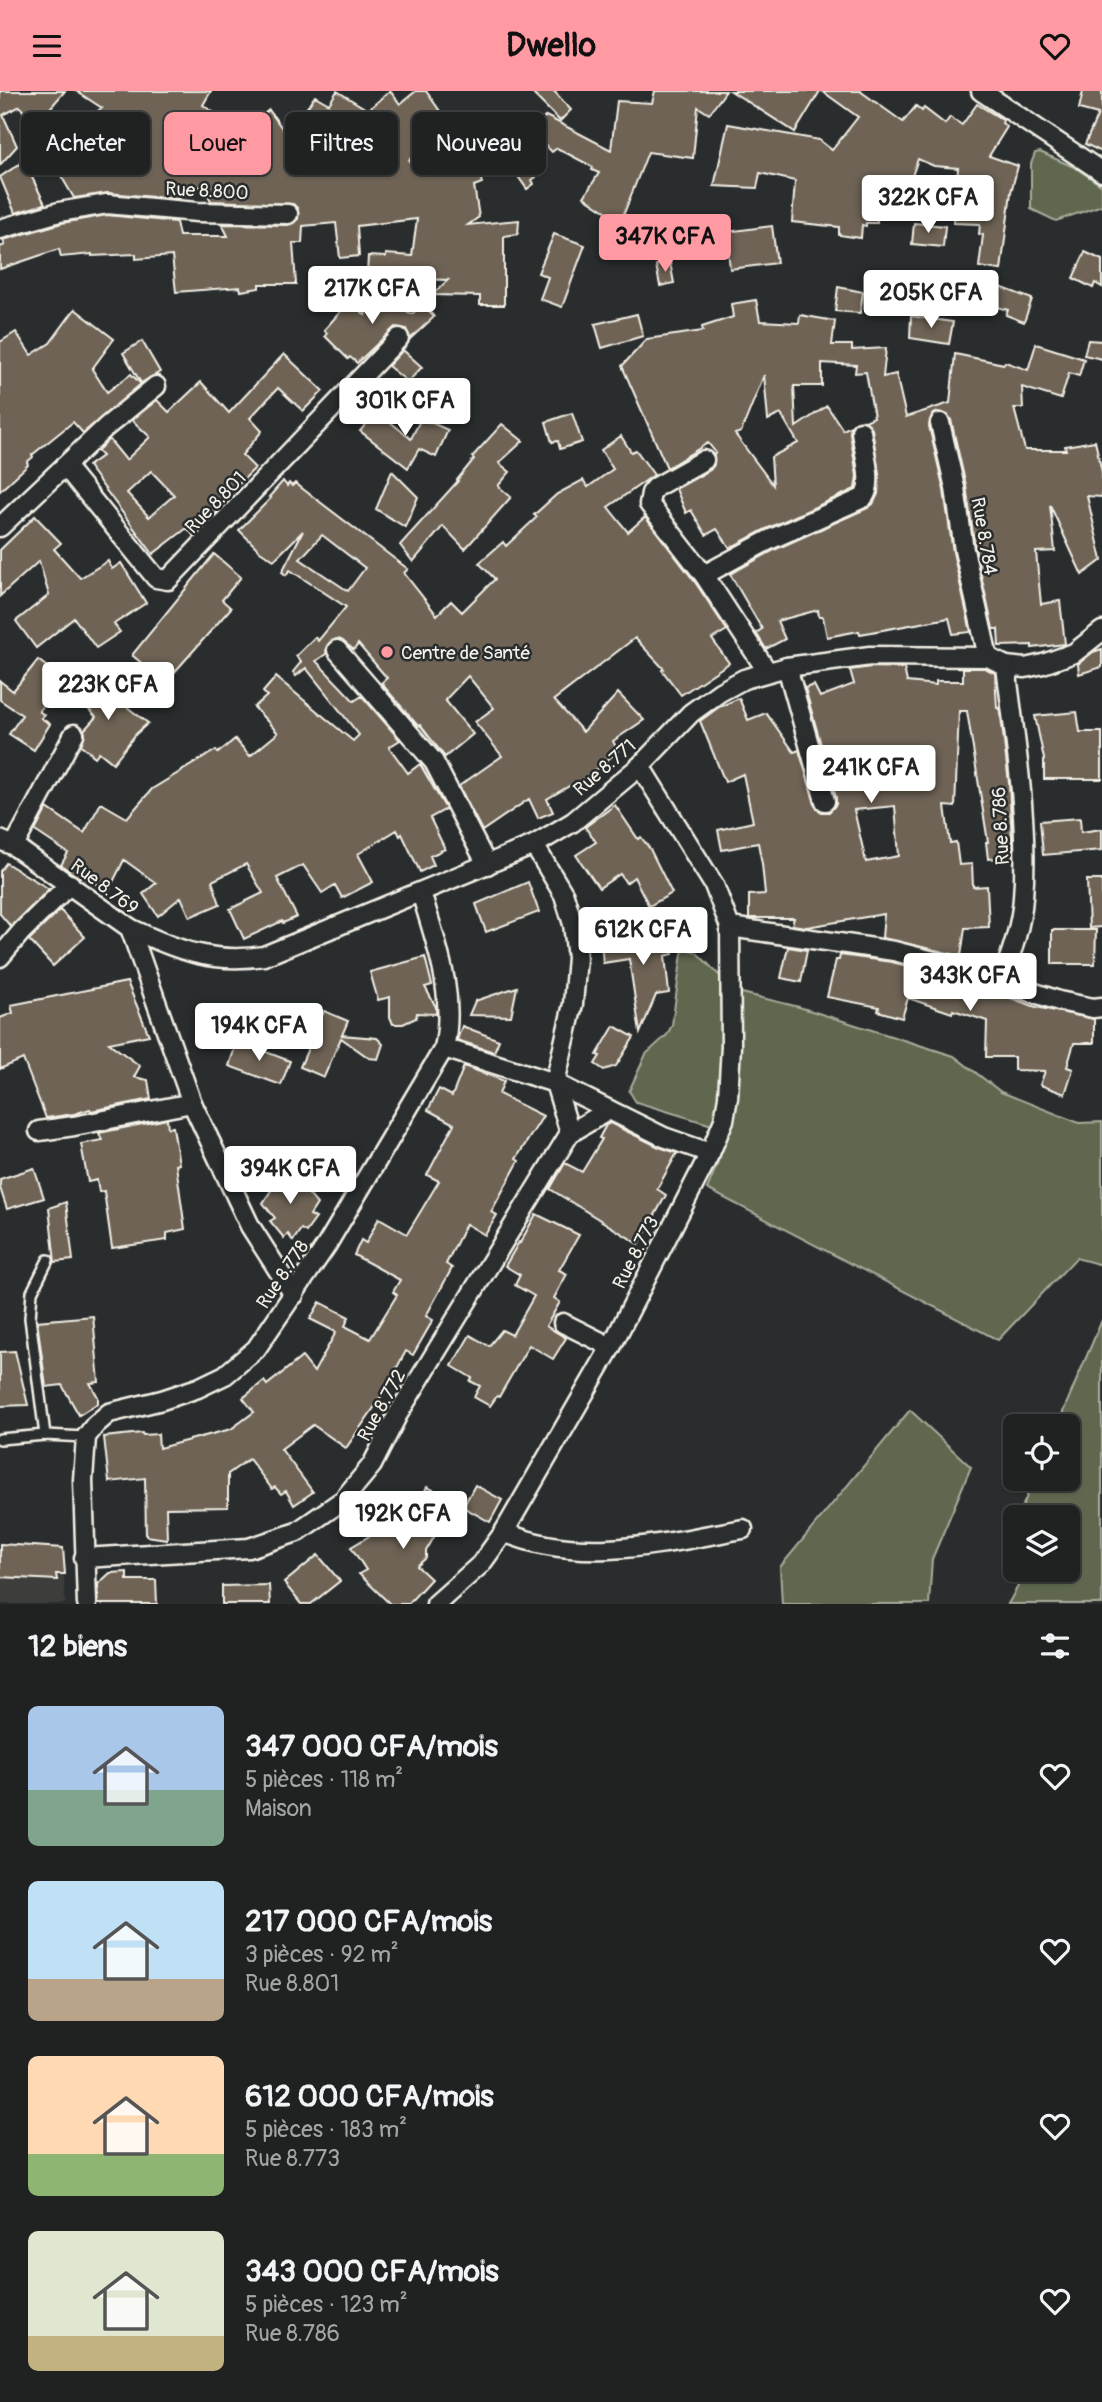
<!DOCTYPE html>
<html lang="fr">
<meta charset="utf-8">
<style>
:root{--surface:#202222;--page:#2d2f2f;--text:#f1f3f6;--muted:#a2a4a5;--line:#3d3f40;--accent:#ff9aa2}
body{margin:0;font-family:Pangolin,sans-serif;background:var(--page);color:var(--text);height:100vh;display:flex;flex-direction:column;font-size:26px;white-space:nowrap}
*{box-sizing:border-box;margin:0}
p{font-size:23px;color:var(--muted)}
.icon{flex:none;width:38px;height:38px;fill:none;stroke:currentColor;stroke-width:2;stroke-linecap:round;stroke-linejoin:round}
.map{position:relative;height:1513px;overflow:hidden}
.sheet{display:flex;flex-direction:column;background:var(--surface);flex:1}
.sheet>*{flex:none}
.guide{position:absolute;left:21px;top:21px;width:700px;height:63px;display:flex;gap:14px}
.controls{position:absolute;left:1003px;top:1323px;display:grid;gap:14px}
.controls a{display:grid;place-items:center;width:77px;height:77px;border-radius:10px;background:var(--surface);box-shadow:0 2px 5px #0004,0 0 0 2px var(--line);font-size:35px}
.price{position:absolute;translate:-50% -60px;padding:0 16px;border-radius:7px;background:#fff;color:#222;font-size:23px;line-height:46px;filter:drop-shadow(0 2px 4px #0008)}
.price::after{content:'';position:absolute;left:50%;top:42px;width:21px;height:16px;margin-left:-10px;background:inherit;clip-path:polygon(0 0,100% 0,50% 100%)}
.price.selected{background:var(--accent);color:#111}
ul{padding:0;list-style:none}
li{display:flex;align-items:center;gap:21px;height:175px;padding:0 28px}
li span{display:grid;place-items:center;flex:none;width:196px;height:140px;border-radius:10px;color:#555}
li>.icon{margin-inline-start:auto}
span .icon{width:84px;height:84px;fill:#fffc;stroke-width:1}
li b{font-size:30px}
h2{display:flex;justify-content:space-between;align-items:center;height:84px;padding:0 28px;font-size:30px}
.chip{padding:0 24px;border-radius:10px;background:var(--surface);box-shadow:0 2px 5px #0004,0 0 0 2px var(--line);font-size:24px;line-height:63px}
.chip.selected{background:var(--accent);color:#111}
header{display:flex;justify-content:space-between;align-items:center;height:91px;padding:0 28px;background:var(--accent);color:#111;font-size:32px;font-weight:700}
.map>svg:first-child{display:block}
</style>
<header><svg class="icon" aria-label="menu" viewBox="0 0 24 24"><path d="M4 6h16M4 12h16M4 18h16"/></svg>Dwello<svg class="icon" aria-label="heart" viewBox="0 0 24 24"><path d="M12 20l-8-8c-3-5 5-10 8-4 3-6 11-1 8 4z"/></svg></header>
<div class="map">
<svg width="1102" height="1513" viewBox="0 0 1102 1513">
<rect width="100%" height="100%" fill="#2a2d2e"/>
<filter id="ink" filterUnits="userSpaceOnUse"><feTurbulence type="fractalNoise" baseFrequency=".0143" numOctaves="2"/><feDisplacementMap in="SourceGraphic" scale="14" xChannelSelector="R" yChannelSelector="G"/><feConvolveMatrix kernelMatrix="1 2 1 2 8 2 1 2 1" color-interpolation-filters="sRGB"/></filter>
<g filter="url(#ink)">
<polygon fill="#3e3e3a" points="0,1453 63,1457 65,1513 0,1513"/>
<g fill="#5e684f" stroke="#a9ac9c" stroke-width="2">
<polygon points="1040,61 1076,77 1102,95 1102,114 1056,130 1031,118 1031,73 1035,62"/>
<polygon points="686,858 696,861 728,893 742,902 799,916 954,965 1001,1001 1079,1032 1102,1031 1102,1174 1076,1167 998,1249 707,1098 717,1074 722,1037 636,1011 629,1000 646,963 667,944 672,934 682,862"/>
<polygon points="1102,1229 1102,1513 1008,1513 1027,1479 1068,1479 1068,1426 1018,1426 1034,1388 1068,1388 1068,1335 1057,1335"/>
<polygon points="910,1319 971,1376 932,1468 929,1513 782,1513 780,1476"/>
</g>
<g fill="#6e6455" stroke="#f4f1e8" stroke-width="2" fill-rule="evenodd">
<polygon points="0,0 65,0 33,37 20,15 3,24 17,55 0,74"/>
<polygon points="76,0 211,0 203,14 241,40 269,19 294,54 349,43 306,18 315,5 329,13 337,0 368,19 390,0 400,13 416,0 426,0 449,33 409,69 411,71 496,28 536,86 532,89 534,93 527,98 502,63 478,79 482,92 474,95 479,126 468,134 519,129 518,143 504,145 504,214 480,214 480,205 432,204 448,189 383,187 385,184 367,183 368,165 386,166 386,163 412,165 417,128 357,135 359,165 340,167 336,132 303,135 302,152 293,152 296,193 259,193 259,197 241,200 240,196 176,201 172,165 136,168 136,163 92,165 92,163 61,166 59,158 0,178 0,156 5,154 3,149 62,132 107,124 176,131 179,145 228,145 222,133 288,134 298,128 298,118 293,113 211,110 203,94 177,108 108,102 74,107 47,61 47,55 102,17"/>
<polygon points="530,0 554,0 571,19 560,30"/>
<polygon points="655,0 726,0 709,23 698,16 693,67 648,61 621,130 584,106 599,82 592,79 593,76 557,57 552,61 531,39 546,25 611,59 617,10 652,12"/>
<polygon points="731,0 820,0 795,41"/>
<polygon points="822,0 860,0 903,31 916,15 922,20 924,17 945,33 950,26 962,34 977,13 1003,29 1002,32 1007,36 989,65 1018,75 1011,101 1001,179 979,176 983,144 979,143 980,133 954,132 958,77 934,75 918,68 912,85 907,115 877,112 877,132 866,132 866,135 862,134 861,147 839,144 839,136 792,131 795,90 760,82 757,97 714,95 728,33 819,49 832,59 858,26"/>
<polygon points="1083,0 1102,0 1102,61 1085,53 1098,23 1079,18"/>
<polygon points="24,70 45,113 15,122 0,86"/>
<polygon points="914,132 945,135 943,156 912,153"/>
<polygon points="772,135 777,172 730,178 726,141"/>
<polygon points="554,143 585,154 562,216 540,208 548,186 538,182"/>
<polygon points="1085,161 1102,169 1102,196 1095,192 1093,197 1073,187"/>
<polygon points="670,171 674,192 660,195 656,174"/>
<polygon points="995,194 1032,208 1024,231 1006,224 1008,219 990,214"/>
<polygon points="838,196 863,201 860,222 835,220"/>
<polygon points="375,202 412,223 423,213 434,226 410,248 406,238 395,236 357,272 350,266 348,268 325,245 327,242 324,239 350,210 365,224"/>
<path d="M756,209l4,21 39,2 1,-8 35,6 -3,24h20v5l34,-2 -3,29 13,-3 10,43 44,-14 5,-49 49,10 1,-2 23,8 8,-26 48,15 -5,17 -10,-3 -8,26 -39,-12 1,21h-9l11,42h41l-1,-4 30,-5 7,31v25l-15,-1 15,64 -20,15 -32,-70 5,46 -19,1 5,52 19,-3 5,43 -33,4v-3l-33,1 -1,-17h-5l-18,-81 -9,-62 -15,-66 -3,-5 -10,-3 -6,3 -3,11 15,64 9,62 18,80 -18,2 -4,-16 -89,16 -1,-3 -32,6 -4,-20h-4l-1,-7 -41,11 8,18 -19,10 -10,-16 6,-4 -32,-55 44,-24 94,-42 5,-4 5,-10 1,-20 -7,-45 -7,-8 9,-4 -8,-45 -11,1 1,-8 -34,-2v23h-28l2,41 31,-21 16,24 8,-4 -1,7 7,43 -2,13 -91,41 -34,18 -13,-19 -11,6 -15,-25 -5,3 -10,-24 34,-19 4,-5v-11l2,-1 -8,-10 -41,25 -45,-102 25,-27 56,-8 -1,-4 31,-10 -2,-13zM764,284l4,45 13,-6 17,29 -27,14 2,28 -38,-51 6,-2z"/>
<polygon points="75,218 114,248 92,278 107,301 131,283 141,293 83,342 73,331 32,364 33,366 27,371 28,374 0,400 0,251 16,241 31,264 50,252"/>
<polygon points="637,223 643,245 602,257 595,233"/>
<polygon points="911,225 953,231 949,253 910,247"/>
<polygon points="1088,249 1102,250 1102,268 1084,264"/>
<polygon points="142,250 160,281 141,292 123,262"/>
<polygon points="403,259 422,276 408,291 388,275"/>
<path d="M284,263l39,37 -20,20 -25,-23 -28,30 12,13 -20,24 13,13 -29,29 3,3 -35,36 -7,-8 -34,26 -65,-88 14,-10 -5,-5 12,-12 17,21 24,-23 -18,-17 25,-20 12,12 32,-30 28,31zM151,380l23,24 -25,22 -22,-24z"/>
<polygon points="377,320 411,348 421,327 448,339 436,366 419,358 408,377 360,340"/>
<polygon points="572,322 582,351 560,358 558,350 552,351 546,331"/>
<polygon points="502,333 523,350 499,372 510,381 498,395 511,406 465,458 443,435 413,471 400,454 458,390 457,389 474,368 472,366"/>
<path d="M621,345l10,16 5,-2 18,25 -46,32 20,25 17,-15 50,65 32,48 -15,9 17,24 -48,32 -19,-25 2,-1 -29,-31 -81,62 29,32 35,-39 26,27 -31,21 5,10 -38,32 -2,-2 -31,18 6,13 -15,6 -9,-19 -47,32 -23,-45 43,-30 -27,-34 19,-14 -26,-32 -23,24 28,34 -28,23 -25,-32 -2,1 -37,-43 6,-5 -29,-34 -4,6 -13,-10 -5,-1 -9,7 -1,8 -10,7 38,40 8,-5 38,44 -11,7 19,26 12,-9 26,45 -16,9 15,31 -15,7 4,9 -14,7 -18,-38 -2,2 -3,-6 -39,24 15,28 -31,16 -7,-13 -13,8 -19,-28 -26,13 20,39 -14,6 -1,-2 -38,18 -14,-30 33,-16 -17,-29 -34,17 8,23 -30,13 -9,-20 -23,19 -15,-22 13,-11 -32,-23 -15,30 -29,-14 -1,2 -18,-13 7,-12 -33,-22 12,-23 37,25 17,-30 26,15 25,-29 64,-39 2,3 17,-14 15,17 28,-23 -24,-26 13,-11 -4,-4 13,-15 77,64 6,-6 -53,-67 -10,8 -3,-4 8,-10 -5,-6 19,-19 3,4 28,-34 -56,-37 -4,5 -4,-3 21,-41 -29,29 -14,-9 -21,-21 32,-32 -2,-1 14,-16 4,5 2,-3 3,3 3,-3 113,86 -4,4 33,42 14,-14 11,11 33,-33 -16,-16 24,-21 3,4 31,-29 -3,-2 23,-21 26,-14 5,7 25,-18 -12,-19zM322,444l43,33 -17,23 -48,-32z"/>
<polygon points="392,380 418,406 405,436 376,418"/>
<polygon points="35,425 61,452 54,458 80,487 108,470 112,478 121,472 146,512 114,533 120,541 96,557 74,527 36,557 16,530 49,504 39,470 0,505 0,459"/>
<polygon points="214,463 241,486 222,509 231,517 165,592 132,564"/>
<polygon points="1102,558 1102,576 1079,583 1078,573 1093,561"/>
<polygon points="38,569 64,589 39,620 44,624 41,627 50,633 34,659 9,643 22,624 0,609 0,590 13,600"/>
<path d="M871,576l33,1 3,14 29,3v-4h27v-13h22l10,5 2,35h3l9,75 4,74 -25,2 -2,-17h2l-21,-131h-8l-4,96 -10,-1 5,37 6,-1 3,23 13,-1 1,23 14,-1 2,41 -24,1 -4,28 -79,-18 2,-24 -77,13 -15,-2 2,-7h-45v-23l16,-1 -3,-30 -4,-21 -36,7 -4,-20 35,-8 -10,-48 -18,8 -25,-61 19,-14 20,-9 9,22 18,-7 28,39 5,-2 18,59 5,3h7l7,-8v-6l-31,-110 9,-3 6,12 34,-13 -4,-14zM895,715l4,50 -33,6 -12,-52z"/>
<polygon points="94,585 108,598 106,600 148,632 136,643 113,672 99,661 95,666 81,654 85,643 84,639 96,626 75,604"/>
<polygon points="1077,621 1080,641 1102,641 1102,688 1044,688 1044,668 1035,625"/>
<polygon points="615,714 638,748 641,746 650,758 672,802 649,815 634,786 626,792 620,783 599,797 576,764 596,751 585,736"/>
<polygon points="1080,727 1081,741 1102,738 1102,759 1043,764 1040,730"/>
<polygon points="6,772 49,798 11,836 0,823 0,780"/>
<polygon points="1087,789 1102,789 1102,836 1089,837"/>
<polygon points="528,791 539,821 486,841 476,813"/>
<polygon points="60,819 85,846 53,875 29,849"/>
<polygon points="1052,839 1096,839 1095,873 1052,873"/>
<polygon points="662,842 663,848 668,846 673,863 665,865 669,902 656,904 640,942 629,868 603,872 601,851"/>
<polygon points="788,856 807,859 801,891 781,887"/>
<polygon points="840,864 892,871 954,887 1036,916 1094,928 1094,952 1074,952 1067,976 1073,978 1065,1003 1040,994 1045,980 1014,979 1014,966 986,966 987,930 953,919 952,922 908,907 902,927 878,920 879,916 827,906 836,869 839,869"/>
<polygon points="425,866 432,894 425,896 436,916 436,923 417,922 416,927 403,933 393,933 390,926 390,906 378,909 370,881"/>
<polygon points="127,891 149,944 109,952 140,975 134,986 148,989 151,1008 91,1020 90,1018 74,1023 46,1027 23,968 0,978 0,927 13,922 11,914"/>
<polygon points="517,896 511,925 469,924 475,910"/>
<polygon points="324,920 348,930 342,944 377,947 383,953 378,968 369,967 341,947 324,986 300,976"/>
<polygon points="462,935 499,949 494,961 457,949"/>
<polygon points="614,935 634,946 616,975 604,979 595,973 600,965 597,964"/>
<polygon points="237,950 290,970 281,994 229,975"/>
<polygon points="464,975 504,990 499,1003 543,1025 516,1068 519,1070 491,1121 497,1124 485,1144 466,1133 446,1173 452,1177 426,1225 433,1229 413,1264 406,1260 378,1311 346,1357 313,1334 281,1358 313,1401 294,1414 286,1400 281,1403 275,1396 272,1398 249,1368 228,1383 228,1416 166,1417 167,1448 146,1445 145,1387 109,1391 104,1346 142,1342 143,1344 158,1343 159,1357 231,1338 254,1321 243,1307 264,1290 267,1294 302,1266 314,1281 336,1241 310,1228 320,1211 349,1226 345,1235 370,1248 397,1204 393,1201 400,1189 354,1164 361,1149 366,1152 379,1127 407,1143 439,1090 427,1084 454,1033 428,1019 439,998 452,1005"/>
<polygon points="167,1028 168,1037 173,1036 179,1073 176,1074 185,1138 167,1142 167,1149 112,1157 104,1100 99,1101 97,1089 88,1091 81,1053 102,1049 99,1042"/>
<polygon points="610,1032 659,1056 677,1062 657,1098 666,1104 639,1153 550,1098 565,1072 582,1081 602,1048 599,1047 606,1034"/>
<polygon points="286,1076 317,1113 310,1124 316,1127 306,1141 301,1138 293,1150 288,1143 284,1147 270,1130 275,1127 263,1112"/>
<polygon points="34,1077 44,1107 7,1118 0,1097 0,1088"/>
<polygon points="66,1111 73,1169 55,1171 49,1117"/>
<polygon points="536,1123 579,1144 559,1179 567,1183 554,1207 560,1211 546,1235 566,1247 553,1268 529,1254 499,1306 497,1305 490,1315 474,1306 480,1295 470,1290 472,1287 452,1275 470,1244 489,1255 502,1239 512,1244 534,1205 515,1194 520,1184 505,1175 519,1151 520,1152"/>
<polygon points="93,1225 99,1291 90,1292 98,1306 98,1312 79,1324 62,1294 46,1296 37,1230"/>
<polygon points="15,1260 28,1314 0,1315 0,1261"/>
<polygon points="475,1394 502,1409 490,1431 463,1416"/>
<polygon points="427,1396 455,1410 426,1460 426,1467 417,1475 431,1488 408,1513 390,1513 359,1483 366,1479 351,1456 386,1435 400,1443"/>
<polygon points="0,1453 63,1457 65,1483 56,1483 57,1489 0,1486"/>
<polygon points="318,1464 340,1490 311,1513 301,1513 284,1492"/>
<polygon points="127,1481 127,1489 156,1489 157,1513 98,1513 98,1493 110,1482"/>
<polygon points="269,1494 270,1513 222,1513 222,1495"/>
</g>
<g fill="none" stroke-linecap="round" stroke-linejoin="round">
<g stroke="#f4f1e8" stroke-width="14">
<g id="lane">
<polyline points="45,1344 30,1227 32,1201 48,1169"/>
<polyline points="0,1348 45,1344 86,1346"/>
</g>
</g>
<g stroke="#f4f1e8" stroke-width="23">
<g id="street">
<polyline points="981,0 1102,81"/>
<polyline points="0,138 59,121 107,113 197,121 288,123"/>
<polyline points="940,332 955,397 964,459 988,566"/>
<polyline points="704,369 656,396 651,402 649,413 704,484 767,580"/>
<polyline points="65,375 156,487 168,489 399,247"/>
<polyline points="0,436 106,336 156,295"/>
<path d="M704,484l65,-35 94,-42c12,-13 0,-50 -2,-67"/>
<polyline points="337,559 434,671 487,774"/>
<polyline points="787,576 825,710"/>
<polyline points="640,675 714,794 730,836 894,860 957,876 1059,910 1093,917 1102,916"/>
<polyline points="0,749 14,755 130,837 192,1012 250,1135 294,1204"/>
<polyline points="534,754 564,804 573,833 577,867 573,913 555,992 570,1042"/>
<polyline points="14,755 74,643"/>
<path d="M130,837c46,22 83,36 134,28l270,-111 39,-23 67,-56 51,-53 29,-21 24,-13 43,-12 83,-11 118,1 18,9 19,2 18,-4 31,-11 28,-22"/>
<polyline points="0,866 22,840 70,793"/>
<path d="M1001,891c10,-28 20,-55 22,-84 6,-76 -8,-157 -17,-232"/>
<polyline points="39,1040 74,1035 192,1012"/>
<polyline points="710,1062 724,1029 728,1006 731,955 730,836"/>
<polyline points="563,1232 611,1256"/>
<path d="M504,1441c76,33 160,11 239,-3"/>
<polyline points="84,1467 249,1457 297,1441 343,1409 372,1374 398,1323 570,1042 609,1019"/>
<path d="M87,1513l-4,-124 3,-43 9,-12 14,-12 53,-13 36,-12 27,-13 31,-26 70,-103 118,-198c12,-55 -8,-104 -23,-156"/>
<polyline points="436,1513 481,1473 504,1441 611,1256 710,1062 664,1046 555,992 444,957"/>
</g>
</g>
<use href="#lane" stroke="#2a2d2e" stroke-width="9"/>
<use href="#street" stroke="#2a2d2e" stroke-width="18"/>
</g>
</g>
<circle fill="#ff9aa2" stroke="#2a2d2e" stroke-width="2.5" cx="387" cy="561" r="7"/>
<g text-anchor="middle" stroke-width="5" stroke-linejoin="round" paint-order="stroke">
<g font-size="19" fill="#f4f1e8" stroke="#2a2d2e">
<text transform="translate(207 99) rotate(3)" y="7">Rue 8.800</text>
<text transform="translate(215 411) rotate(-46)" y="7">Rue 8.801</text>
<text transform="translate(985 445) rotate(80)" y="7">Rue 8.784</text>
<text transform="translate(604 676) rotate(-41)" y="7">Rue 8.771</text>
<text transform="translate(1000 735) rotate(-93)" y="7">Rue 8.786</text>
<text transform="translate(105 795) rotate(37)" y="7">Rue 8.769</text>
<text transform="translate(635 1161) rotate(-63)" y="7">Rue 8.773</text>
<text transform="translate(282 1183) rotate(-56)" y="7">Rue 8.778</text>
<text transform="translate(381 1314) rotate(-61)" y="7">Rue 8.772</text>
</g>
<g font-size="19" fill="#f4f1e8" stroke="#2a2d2e" text-anchor="start">
<text x="401" y="568">Centre de Santé</text>
</g>
</g>
</svg>
<div class="controls">
<a><svg class="icon" aria-label="locate" viewBox="0 0 24 24"><circle cx="12" cy="12" r="6"/><path d="M12 2v4M12 18v4M2 12h4M18 12h4"/></svg></a>
<a><svg class="icon" aria-label="layers" viewBox="0 0 24 24"><path d="M12 4l9 5-9 5-9-5zM3 14l9 5 9-5"/></svg></a>
</div>
<b class="price" style="left:928px;top:144px">322K CFA</b>
<b class="price selected" style="left:665px;top:183px">347K CFA</b>
<b class="price" style="left:372px;top:235px">217K CFA</b>
<b class="price" style="left:931px;top:239px">205K CFA</b>
<b class="price" style="left:405px;top:347px">301K CFA</b>
<b class="price" style="left:108px;top:631px">223K CFA</b>
<b class="price" style="left:871px;top:714px">241K CFA</b>
<b class="price" style="left:643px;top:876px">612K CFA</b>
<b class="price" style="left:970px;top:922px">343K CFA</b>
<b class="price" style="left:259px;top:972px">194K CFA</b>
<b class="price" style="left:290px;top:1115px">394K CFA</b>
<b class="price" style="left:403px;top:1460px">192K CFA</b>
<div class="guide">
<a class="chip">Acheter</a>
<a class="chip selected">Louer</a>
<a class="chip">Filtres</a>
<a class="chip">Nouveau</a>
</div>
</div>
<section class="sheet">
<h2>12 biens<svg class="icon" aria-label="filters" viewBox="0 0 24 24"><path d="M4 7h16M4 17h16"/><circle cx="9" cy="7" r="2"/><circle cx="15" cy="17" r="2"/></svg></h2>
<ul>
<li><span style="background:linear-gradient(#a9c7e8 60%,#7fa58c 0)"><svg class="icon" aria-label="home" viewBox="0 0 24 24"><path d="M3 11l9-7 9 7M6 9v11h12V9"/></svg></span><div><b>347 000 CFA/mois</b><p>5 pièces · 118 m²</p><p>Maison</p></div><svg class="icon" aria-label="heart" viewBox="0 0 24 24"><path d="M12 20l-8-8c-3-5 5-10 8-4 3-6 11-1 8 4z"/></svg></li>
<li><span style="background:linear-gradient(#bfe0f5 70%,#b9a48a 0)"><svg class="icon" aria-label="home" viewBox="0 0 24 24"><path d="M3 11l9-7 9 7M6 9v11h12V9"/></svg></span><div><b>217 000 CFA/mois</b><p>3 pièces · 92 m²</p><p>Rue 8.801</p></div><svg class="icon" aria-label="heart" viewBox="0 0 24 24"><path d="M12 20l-8-8c-3-5 5-10 8-4 3-6 11-1 8 4z"/></svg></li>
<li><span style="background:linear-gradient(#ffd9b3 70%,#8fb573 0)"><svg class="icon" aria-label="home" viewBox="0 0 24 24"><path d="M3 11l9-7 9 7M6 9v11h12V9"/></svg></span><div><b>612 000 CFA/mois</b><p>5 pièces · 183 m²</p><p>Rue 8.773</p></div><svg class="icon" aria-label="heart" viewBox="0 0 24 24"><path d="M12 20l-8-8c-3-5 5-10 8-4 3-6 11-1 8 4z"/></svg></li>
<li><span style="background:linear-gradient(#dfe7d0 75%,#c2b280 0)"><svg class="icon" aria-label="home" viewBox="0 0 24 24"><path d="M3 11l9-7 9 7M6 9v11h12V9"/></svg></span><div><b>343 000 CFA/mois</b><p>5 pièces · 123 m²</p><p>Rue 8.786</p></div><svg class="icon" aria-label="heart" viewBox="0 0 24 24"><path d="M12 20l-8-8c-3-5 5-10 8-4 3-6 11-1 8 4z"/></svg></li>
</ul>
</section>
